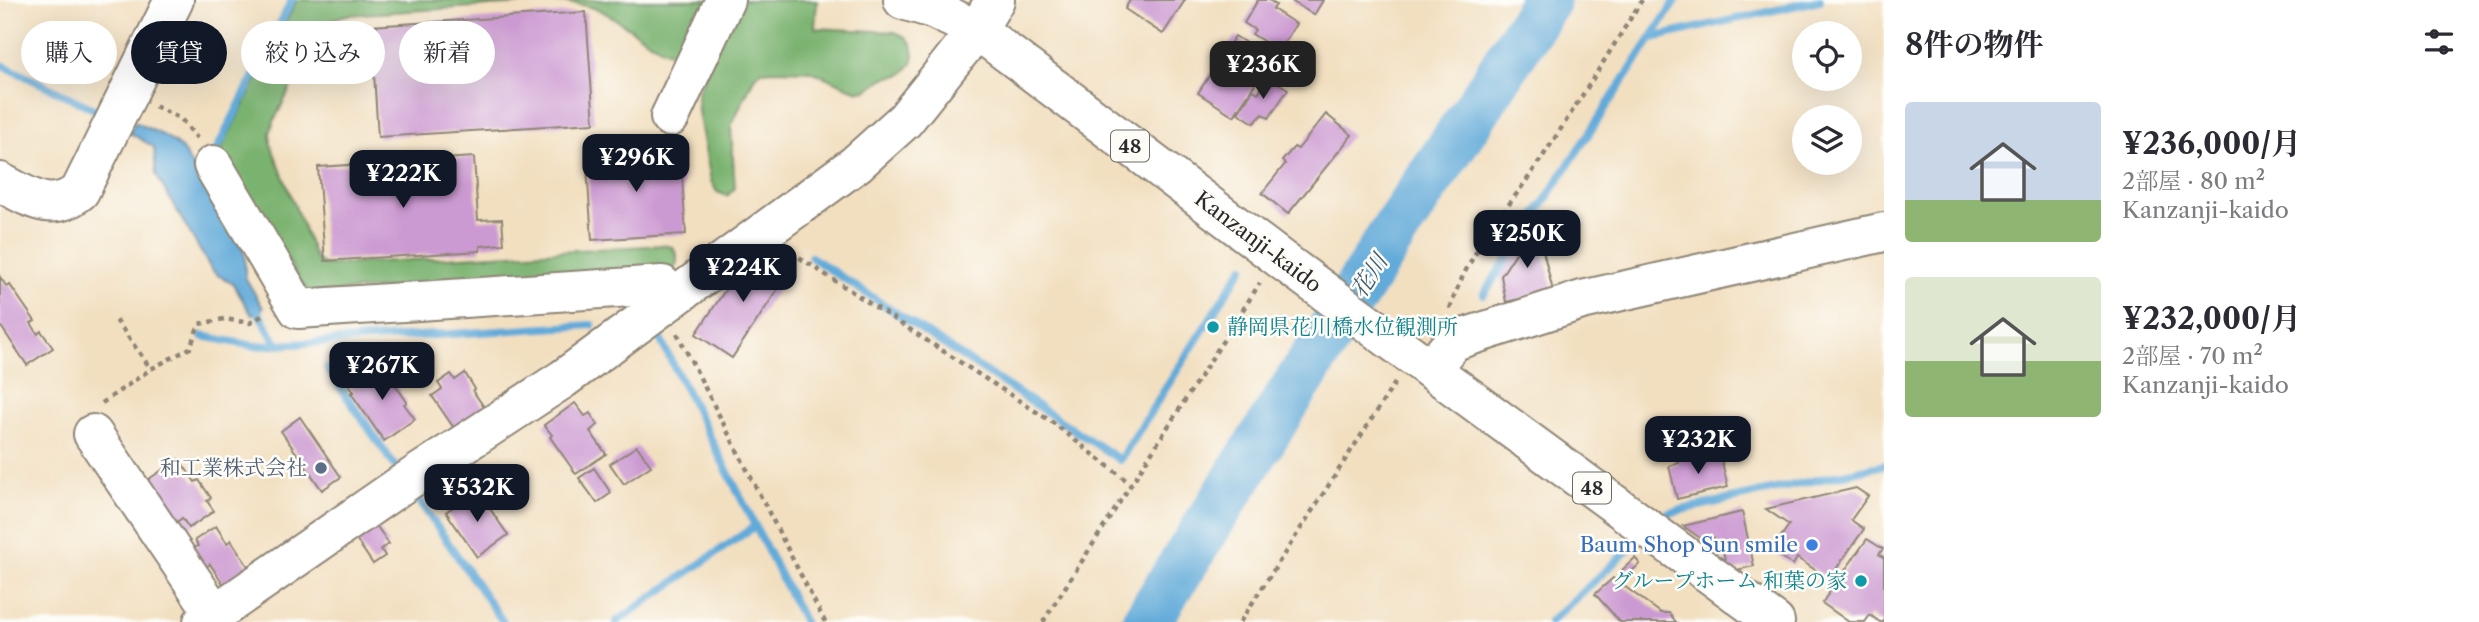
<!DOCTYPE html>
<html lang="ja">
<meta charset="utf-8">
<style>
:root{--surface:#fff;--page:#f2f2f3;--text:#2b2b33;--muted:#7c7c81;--accent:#111827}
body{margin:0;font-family:"Libre Caslon Text","Noto Serif JP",serif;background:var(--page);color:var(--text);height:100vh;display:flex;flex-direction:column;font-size:26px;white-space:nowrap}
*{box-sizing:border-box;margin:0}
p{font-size:23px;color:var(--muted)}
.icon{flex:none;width:38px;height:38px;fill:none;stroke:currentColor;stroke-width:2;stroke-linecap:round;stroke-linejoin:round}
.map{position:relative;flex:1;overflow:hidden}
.details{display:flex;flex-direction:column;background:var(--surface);width:595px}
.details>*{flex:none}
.banner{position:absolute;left:21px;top:21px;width:665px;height:63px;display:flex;gap:14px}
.tools{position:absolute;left:1792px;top:21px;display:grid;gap:14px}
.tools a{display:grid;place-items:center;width:70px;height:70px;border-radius:50%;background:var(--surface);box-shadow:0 7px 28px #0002;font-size:35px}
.price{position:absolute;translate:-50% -60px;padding:0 16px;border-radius:14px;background:var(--accent);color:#fff;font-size:23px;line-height:46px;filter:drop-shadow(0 2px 4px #0008)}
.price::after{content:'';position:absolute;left:50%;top:42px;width:21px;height:16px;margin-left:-10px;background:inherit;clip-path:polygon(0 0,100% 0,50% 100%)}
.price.selected{background:#222;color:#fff}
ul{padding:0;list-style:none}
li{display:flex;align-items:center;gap:21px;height:175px;padding:0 21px}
li span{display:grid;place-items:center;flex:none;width:196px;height:140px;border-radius:7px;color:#555}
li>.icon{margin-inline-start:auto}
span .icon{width:84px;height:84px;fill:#fffc;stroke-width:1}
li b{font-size:30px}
h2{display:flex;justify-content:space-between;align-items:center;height:84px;padding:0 21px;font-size:30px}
.chip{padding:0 24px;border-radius:32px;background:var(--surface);box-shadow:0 7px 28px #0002;font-size:24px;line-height:63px}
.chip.selected{background:var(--accent);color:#fff}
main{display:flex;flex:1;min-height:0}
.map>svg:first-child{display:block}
</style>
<main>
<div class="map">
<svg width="1884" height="622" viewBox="0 0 1884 622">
<rect width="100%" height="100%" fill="#fdfcf7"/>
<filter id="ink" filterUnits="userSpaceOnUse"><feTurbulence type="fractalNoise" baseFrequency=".0143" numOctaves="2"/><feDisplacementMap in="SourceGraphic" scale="14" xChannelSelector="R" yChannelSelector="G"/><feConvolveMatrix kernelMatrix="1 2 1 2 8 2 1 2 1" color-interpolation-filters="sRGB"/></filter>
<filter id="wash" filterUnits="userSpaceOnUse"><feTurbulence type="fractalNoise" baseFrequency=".00686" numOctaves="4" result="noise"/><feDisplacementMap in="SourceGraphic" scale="28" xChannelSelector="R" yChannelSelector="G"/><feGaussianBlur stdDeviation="1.57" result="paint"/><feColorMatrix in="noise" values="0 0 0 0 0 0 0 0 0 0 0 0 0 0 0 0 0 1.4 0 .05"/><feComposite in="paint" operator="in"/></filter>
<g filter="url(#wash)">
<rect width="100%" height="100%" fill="#f2dfc0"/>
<g fill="#7ab26f" stroke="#526e4d" stroke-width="2">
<path d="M297,0h419l-28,52c-3,1 -7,2 -11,2 -16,0 -57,-35 -76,-43 -15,-7 -32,-8 -48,-9l-206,13c-14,3 -22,8 -30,19l-43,87 -4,12 1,12 42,107 4,8 8,5 338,-20 9,2 5,7v10l-5,7 -364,22 -87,-138 2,-10z"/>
<polygon points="734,0 817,0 815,28 895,32 906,37 912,45 914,55 912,64 901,75 884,78 867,90 859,91 850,88 811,71 774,70 762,71 755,76 731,126 735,188 727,196 717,192 711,181 698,112 697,95"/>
</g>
<polygon fill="#62aad9" stroke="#466a82" stroke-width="2" points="135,122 165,136 181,148 243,250 245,257 245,277 263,308 252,315 233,284 216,274 211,269 156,175 154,147 130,133"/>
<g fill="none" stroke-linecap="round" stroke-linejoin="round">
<g stroke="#62aad9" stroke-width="8">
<polyline points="1652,38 1820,0"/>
<polyline points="0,64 100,112"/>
<polyline points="215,153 292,0"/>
<polyline points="811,257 1120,460 1243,267"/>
<polyline points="1484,294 1676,0"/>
<polyline points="253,303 277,345 592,325"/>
<polyline points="656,331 804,622"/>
<polyline points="202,336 254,346 277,345"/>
<polyline points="327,368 399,472"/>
<polyline points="413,492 503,622"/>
<polyline points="1668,513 1884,465"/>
<polyline points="616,622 755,526"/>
<polyline points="1550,622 1630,548"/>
</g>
<polyline stroke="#62aad9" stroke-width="49" points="1146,622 1399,224 1482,101 1546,0"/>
</g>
<g id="blocks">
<g fill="#cc9ad2">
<polygon points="1130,0 1185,0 1163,34 1125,9"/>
<polygon points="1258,0 1269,0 1276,5 1273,9 1296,24 1279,51 1252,34 1255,30 1244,23"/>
<polygon points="1290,0 1323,0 1314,15"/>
<polygon points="586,12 594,123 378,137 371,26"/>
<polygon points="1235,36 1271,59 1234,116 1198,93"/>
<polygon points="1268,77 1288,89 1269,118 1263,114 1254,123 1238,113 1253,90 1258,93"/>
<polygon points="1326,114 1352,135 1288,214 1262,193 1285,164 1282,161 1294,147 1298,149"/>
<polygon points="680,147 686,234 592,240 586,153"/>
<polygon points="474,157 478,220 502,219 504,244 480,246 480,251 325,261 318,167"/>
<polygon points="1536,222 1553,291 1506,302 1501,276"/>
<polygon points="755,254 775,261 790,271 732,358 696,334 744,262"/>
<polygon points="0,277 7,287 10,285 35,321 31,323 38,334 41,331 53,348 27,365 0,325"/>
<polygon points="376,366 381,373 385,370 407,402 404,404 415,419 384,441 351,393 354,392 349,385"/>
<polygon points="465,373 475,389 473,391 486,410 456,431 432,396 442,389 438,383 451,374 455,380"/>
<polygon points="575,403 585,416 590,413 598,425 590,431 606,454 576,474 550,437 552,435 544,425"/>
<polygon points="300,417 341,477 322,490 281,431"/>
<polygon points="637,446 651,466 624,484 610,464"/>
<polygon points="1720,454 1728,487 1677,499 1669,466 1679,463 1677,458 1691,455 1692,460"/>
<polygon points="179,459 195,482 199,480 211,498 207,501 214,511 189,528 182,518 172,526 143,483"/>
<polygon points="594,468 611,493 597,503 579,478"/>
<polygon points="1856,488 1868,496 1851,520 1864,529 1829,579 1797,558 1793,565 1778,555 1780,551 1774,547 1789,525 1766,509"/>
<polygon points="477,490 508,535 477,557 446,512"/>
<polygon points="1742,512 1754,566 1728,572 1723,551 1717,552 1714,538 1703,540 1683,526"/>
<polygon points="376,525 389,544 381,549 385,556 373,564 356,539"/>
<polygon points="216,526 227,543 231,540 249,568 224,585 210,564 205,568 192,549 198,546 195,540"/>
<polygon points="1867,539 1883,549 1879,554 1884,558 1884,622 1880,622 1870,615 1865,622 1849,622 1822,603"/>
<polygon points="1635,558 1640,564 1625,577 1620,572"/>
<polygon points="1613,578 1661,613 1669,613 1676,622 1620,622 1595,594"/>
</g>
</g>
</g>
<g filter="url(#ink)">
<use href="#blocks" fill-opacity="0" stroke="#8e8576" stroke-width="2"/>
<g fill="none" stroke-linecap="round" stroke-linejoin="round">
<g stroke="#8e8576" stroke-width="42">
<g id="minor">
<polyline points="670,117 725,0"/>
<polyline points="213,165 298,309 662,285 672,298"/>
<path d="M0,182c28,14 51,33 80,9l94,-191"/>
<polyline points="1430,369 1454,341 1582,300 1884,232"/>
<polyline points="93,434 215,614"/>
<polyline points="203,622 404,483 563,379 856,164 905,120 977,30"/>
</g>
</g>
<g stroke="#8e8576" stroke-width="42">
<g id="major">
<polyline points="903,0 933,9 977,30 1283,261 1775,622"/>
<polyline points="977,30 995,0"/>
</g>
</g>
<g stroke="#8e8576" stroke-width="4.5" stroke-dasharray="5 5" stroke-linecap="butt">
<polyline points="155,106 181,119 197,138"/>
<polyline points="791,252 1052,422 1131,484"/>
<path d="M1450,309c15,-52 55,-97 85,-141 37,-55 72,-112 107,-168"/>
<polyline points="116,320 151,369"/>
<polyline points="677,333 825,622"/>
<polyline points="102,403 151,369 190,348 199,324 224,319 250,323 265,314"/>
<polyline points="1043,622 1260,283"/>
<polyline points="1240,622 1395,383"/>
</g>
<use href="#minor" stroke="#fff" stroke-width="38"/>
<use href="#major" stroke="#fff" stroke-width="38"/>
</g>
</g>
<g fill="#0f9aa8" stroke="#fdfcf7" stroke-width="2.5">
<circle cx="1213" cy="327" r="7"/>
<circle cx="1861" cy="581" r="7"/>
</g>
<circle fill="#5c6f8a" stroke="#fdfcf7" stroke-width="2.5" cx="321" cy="468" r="7"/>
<circle fill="#3f7fe0" stroke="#fdfcf7" stroke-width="2.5" cx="1812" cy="545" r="7"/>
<g text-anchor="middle" stroke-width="5" stroke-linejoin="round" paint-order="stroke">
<g fill="#fdfcf7" stroke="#6a6a68" stroke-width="2">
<rect x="1111" y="130.5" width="38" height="31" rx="5"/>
<rect x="1573" y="472.5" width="38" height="31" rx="5"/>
</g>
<g font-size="19" font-weight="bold" fill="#2b2b2b">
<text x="1130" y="153">48</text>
<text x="1592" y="495">48</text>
</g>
<g font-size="21" fill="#2b2b2b" stroke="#fdfcf7">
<text transform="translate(1258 242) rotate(37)" y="7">Kanzanji-kaido</text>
</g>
<g font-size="21" fill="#0d838f" stroke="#fdfcf7" text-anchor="start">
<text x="1227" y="334">静岡県花川橋水位観測所</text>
<text x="1847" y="588" text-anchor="end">グループホーム 和葉の家</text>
</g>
<g font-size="21" fill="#4e5e75" stroke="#fdfcf7" text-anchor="end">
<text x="307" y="475">和工業株式会社</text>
</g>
<g font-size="21" fill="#366cbe" stroke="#fdfcf7" text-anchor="end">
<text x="1798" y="552">Baum Shop Sun smile</text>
</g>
<g font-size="23" font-style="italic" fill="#415e71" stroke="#fdfcf7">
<text transform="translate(1369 276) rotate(-57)" y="8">花川</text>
</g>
</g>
</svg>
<div class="tools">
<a><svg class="icon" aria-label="locate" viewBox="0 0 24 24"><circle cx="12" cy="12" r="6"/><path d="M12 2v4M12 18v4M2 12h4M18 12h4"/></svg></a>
<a><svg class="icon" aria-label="layers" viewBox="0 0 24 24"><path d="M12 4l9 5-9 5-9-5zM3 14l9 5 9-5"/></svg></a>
</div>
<b class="price selected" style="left:1263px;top:101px">¥236K</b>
<b class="price" style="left:636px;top:194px">¥296K</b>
<b class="price" style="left:403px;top:210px">¥222K</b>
<b class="price" style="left:1527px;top:270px">¥250K</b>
<b class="price" style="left:743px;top:304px">¥224K</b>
<b class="price" style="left:382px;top:402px">¥267K</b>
<b class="price" style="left:1698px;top:476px">¥232K</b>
<b class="price" style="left:477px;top:524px">¥532K</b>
<div class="banner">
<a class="chip">購入</a>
<a class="chip selected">賃貸</a>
<a class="chip">絞り込み</a>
<a class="chip">新着</a>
</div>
</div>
<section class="details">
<h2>8件の物件<svg class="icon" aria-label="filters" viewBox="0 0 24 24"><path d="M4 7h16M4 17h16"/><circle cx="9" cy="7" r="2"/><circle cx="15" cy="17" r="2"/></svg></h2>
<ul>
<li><span style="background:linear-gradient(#c9d6e8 70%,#8fb573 0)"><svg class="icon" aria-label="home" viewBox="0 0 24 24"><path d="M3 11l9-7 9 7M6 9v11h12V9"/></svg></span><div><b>¥236,000/月</b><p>2部屋 · 80 m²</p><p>Kanzanji-kaido</p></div></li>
<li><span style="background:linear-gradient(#dfe7d0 60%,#8fb573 0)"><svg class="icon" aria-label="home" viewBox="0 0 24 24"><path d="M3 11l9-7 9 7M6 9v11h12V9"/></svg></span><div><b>¥232,000/月</b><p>2部屋 · 70 m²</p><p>Kanzanji-kaido</p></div></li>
</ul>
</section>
</main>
